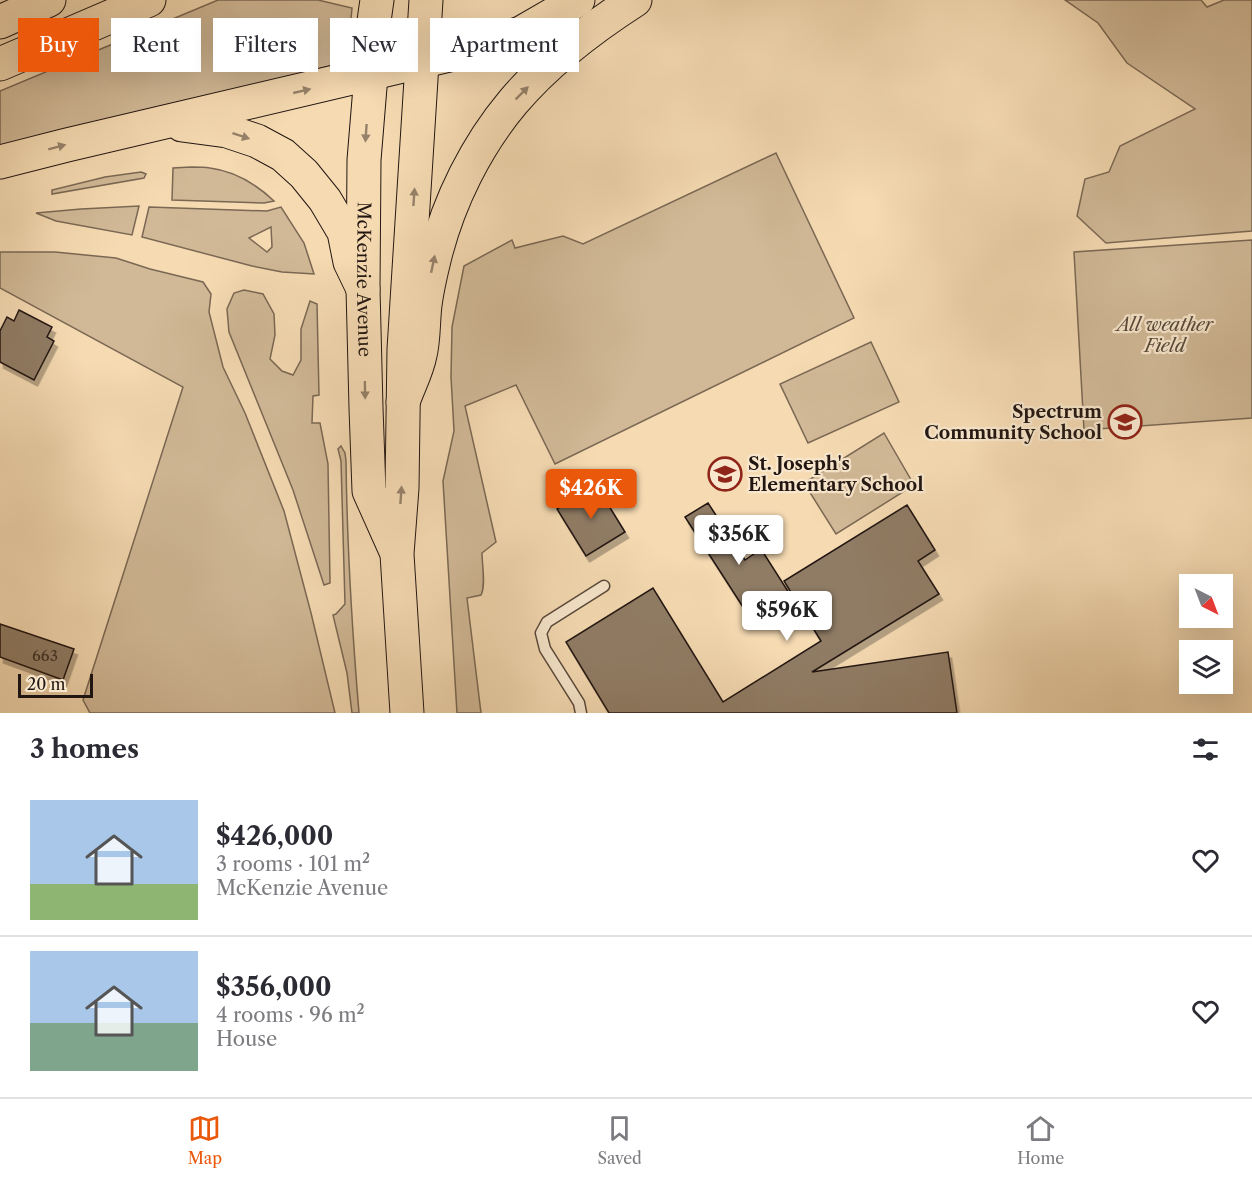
<!DOCTYPE html>
<meta charset="utf-8">
<style>
:root{--surface:#fff;--page:#f7f7f7;--text:#2b2b33;--muted:#7c7c81;--line:#e1e1e2;--accent:#ea580c}
body{margin:0;font-family:"Libre Caslon Text",serif;background:var(--page);color:var(--text);height:100vh;display:flex;flex-direction:column;font-size:22px;white-space:nowrap}
*{box-sizing:border-box;margin:0}
p{font-size:20px;color:var(--muted)}
.icon{flex:none;width:33px;height:33px;fill:none;stroke:currentColor;stroke-width:2;stroke-linecap:round;stroke-linejoin:round}
.map{position:relative;height:713px;overflow:hidden}
.panel{display:flex;flex-direction:column;background:var(--surface);flex:1}
.panel>*{flex:none}
.guide{position:absolute;left:18px;top:18px;width:600px;height:54px;display:flex;gap:12px}
.needle{width:39px;rotate:138deg}
.buttons{position:absolute;left:1179px;top:574px;display:grid;gap:12px}
.buttons a{display:grid;place-items:center;width:54px;height:54px;border-radius:0px;background:var(--surface);box-shadow:0 6px 24px #0002;font-size:30px}
.scale{position:absolute;left:18px;bottom:15px;width:75px;box-sizing:border-box;padding-left:6px;border:3px solid #221612;border-top:0;font-size:16px;line-height:21px;white-space:nowrap;color:#221612;-webkit-text-stroke:4px #f8e7cd;paint-order:stroke}
.price{position:absolute;translate:-50% -51px;padding:0 14px;border-radius:6px;background:#fff;color:#222;font-size:20px;line-height:39px;filter:drop-shadow(0 2px 3px #0008)}
.price::after{content:'';position:absolute;left:50%;top:36px;width:18px;height:14px;margin-left:-9px;background:inherit;clip-path:polygon(0 0,100% 0,50% 100%)}
.price.active{background:var(--accent);color:#fff}
ul{padding:0;list-style:none}
li{display:flex;align-items:center;gap:18px;height:150px;padding:0 30px}
li+li{border-top:2px solid var(--line)}
li span{display:grid;place-items:center;flex:none;width:168px;height:120px;border-radius:0px;color:#555}
li>.icon{margin-inline-start:auto}
span .icon{width:72px;height:72px;fill:#fffc;stroke-width:1}
li b{font-size:26px}
h2{display:flex;justify-content:space-between;align-items:center;height:72px;padding:0 30px;font-size:26px}
.pill{padding:0 21px;border-radius:0px;background:var(--surface);box-shadow:0 6px 24px #0002;font-size:21px;line-height:54px}
.pill.active{background:var(--accent);color:#fff}
.tab-bar{display:flex;justify-content:space-around;align-items:center;height:84px;border-top:2px solid var(--line);background:var(--surface);font-size:16px;color:var(--muted)}
.tab-bar a{display:grid;justify-items:center;gap:3px}
.tab-bar .active{color:var(--accent)}
.map>svg:first-child{display:block}
</style>
<div class="map">
<svg width="1252" height="713" viewBox="0 0 1252 713">
<defs>
<filter id="shadow"><feDropShadow dx="3.5" dy="6" stdDeviation="0" flood-color="#0004"/></filter>
</defs>
<rect width="100%" height="100%" fill="#f5dab2"/>
<filter id="stains"><feTurbulence type="fractalNoise" baseFrequency=".00333" numOctaves="4"/><feColorMatrix values="0 0 0 0 .2 0 0 0 0 .09 0 0 0 0 .02 0 0 0 .5 -.17"/></filter>
<radialGradient id="worn" r=".72"><stop offset=".6" stop-color="#630" stop-opacity="0"/><stop offset="1" stop-color="#630" stop-opacity=".3"/></radialGradient>
<g fill="#d1b997" stroke="#7a6854" stroke-width="1.5" fill-rule="evenodd">
<polygon points="218,0 318,0 352,8 348,51 334,65 267,82 144,110 0,150 0,91"/>
<polygon points="1065,0 1201,0 1207,7 1224,0 1252,0 1252,231 1106,243 1077,216 1085,179 1109,172 1120,146 1195,109 1127,63 1098,23"/>
<path d="M776,153l78,165 -299,146 -39,-79 -51,21 31,136 -14,11c0,12 4,32 -1,42l-14,3 14,115h-24l-14,-232 11,-50 -3,-54 1,-50 12,-61 48,-26 3,8 48,-12 20,8z"/>
<path d="M191,167c6,0 13,0 19,1 24,3 47,17 64,33l-10,2 -92,-3 1,-32z"/>
<polygon points="141,172 146,174 144,178 52,194 52,190 105,177"/>
<polygon points="139,206 132,235 56,221 36,213 81,209"/>
<path d="M149,207l118,4 14,-4 23,36 10,31 -32,-2 -30,-6 -110,-29zM271,227l1,20 -5,5 -18,-14z"/>
<polygon points="1252,240 1252,418 1084,430 1074,252"/>
<polygon points="0,252 55,252 116,258 150,269 203,282 211,294 209,312 223,367 245,413 284,511 311,613 335,713 90,713 83,700 183,387 0,288"/>
<polygon points="244,290 263,294 274,314 275,335 270,359 282,371 293,375 301,360 301,329 310,301 317,304 319,395 313,396 312,423 320,423 328,464 330,583 324,585 293,490 229,332 227,309 234,293"/>
<polygon points="871,342 899,402 808,443 780,384"/>
<polygon points="884,433 914,485 836,534 804,483"/>
<path d="M341,446l4,7 1,8c1,84 6,168 13,252h-7l-5,-40 -14,-58 3,-1 9,-10 -4,-143 -3,-12z"/>
</g>
<g fill="#907c65" stroke="#221612" stroke-width="1.5" filter="url(#shadow)">
<polygon points="19,310 52,327 47,337 54,341 34,380 0,362 0,331 7,317 14,321"/>
<polygon points="596,485 625,532 586,556 557,509"/>
<polygon points="708,503 745,560 761,549 791,596 752,621 685,517"/>
<polygon points="907,505 935,550 918,561 939,594 812,672 948,652 957,713 609,713 566,642 653,588 723,702 821,641 784,581"/>
<polygon points="0,624 74,649 63,680 0,657"/>
</g>
<g fill="none" stroke-linecap="round" stroke-linejoin="round">
<g stroke="#57473a" stroke-width="13">
<polyline id="lane" points="581,713 579,703 545,649 541,633 547,622 604,586"/>
</g>
<g stroke="#221612" stroke-width="35">
<g id="primary">
<path id="s1" d="M377,0l-5,35 -1,40 -7,85 -1,129 3,119 3,83 26,58"/>
<polyline points="407,713 397,554 402,488 404,349 426,0"/>
</g>
</g>
<g stroke="#221612" stroke-width="35">
<g id="highway">
<polyline points="0,22 49,0"/>
<polyline points="0,64 149,0"/>
<polyline points="182,125 227,131 257,141 283,155 304,174 325,200 344,232 350,262 363,289"/>
<polyline points="0,162 67,145 458,53 521,33 578,0"/>
<path d="M403,402c5,-15 14,-31 17,-47 4,-16 3,-34 5,-50 2,-16 6,-33 10,-49 14,-55 41,-110 78,-154 32,-38 80,-75 122,-102"/>
</g>
</g>
<use href="#lane" stroke="#f8e7cd" stroke-width="10"/>
<use href="#primary" stroke="#f5dab2" stroke-width="33"/>
<use href="#highway" stroke="#f5dab2" stroke-width="33"/>
</g>
<defs><path id="oneway-solid" d="M-6-.8H1V-3.2L6.5 0L1 3.2V.8H-6Z" transform="scale(1.5)"/></defs>
<g fill="#96826a">
<use href="#oneway-solid" transform="translate(302 91) rotate(-13)"/>
<use href="#oneway-solid" transform="translate(522 93) rotate(-45)"/>
<use href="#oneway-solid" transform="translate(366 133) rotate(94)"/>
<use href="#oneway-solid" transform="translate(241 136) rotate(18)"/>
<use href="#oneway-solid" transform="translate(57 147) rotate(-15)"/>
<use href="#oneway-solid" transform="translate(414 197) rotate(-86)"/>
<use href="#oneway-solid" transform="translate(433 264) rotate(-78)"/>
<use href="#oneway-solid" transform="translate(365 390) rotate(89)"/>
<use href="#oneway-solid" transform="translate(401 495) rotate(-86)"/>
</g>
<defs>
<g id="school-ring" transform="scale(1.725)"><circle r="9.5" fill="#f8e7cd" stroke="#8f2418" stroke-width="1.5"/><path d="M0-5L7-2L0 1L-7-2ZM-4 1L0 2.5L4 1V4Q0 6-4 4Z" fill="#8f2418"/></g>
</defs>
<g fill-rule="evenodd">
<use href="#school-ring" x="1125" y="422"/>
<use href="#school-ring" x="725" y="474"/>
</g>
<g text-anchor="middle" stroke-width="4.5" stroke-linejoin="round" paint-order="stroke">
<g font-size="15" fill="#3e3027">
<text x="45" y="661">663</text>
</g>
<g font-size="18" fill="#221612" stroke="#f8e7cd">
<text dy="6" stroke="none"><textPath href="#s1" startOffset="280">McKenzie Avenue</textPath></text>
</g>
<g font-size="18" font-style="italic" fill="#57473a" stroke="#f8e7cd">
<text x="1165" y="331">All weather<tspan x="1165" dy="21">Field</tspan></text>
</g>
<g font-size="18" font-weight="bold" fill="#221612" stroke="#f8e7cd" text-anchor="end">
<text x="1102" y="418">Spectrum<tspan x="1102" dy="21">Community School</tspan></text>
<text x="748" y="470" text-anchor="start">St. Joseph's<tspan x="748" dy="21">Elementary School</tspan></text>
</g>
</g>
<rect width="100%" height="100%" filter="url(#stains)"/>
<rect width="100%" height="100%" fill="url(#worn)"/>
</svg>
<div class="buttons">
<a><svg class="needle" viewBox="-14 -14 28 28"><path d="M0-13l5 13h-10z" fill="#e53935"/><path d="M0 13l5-13h-10z" fill="#7c7c81"/></svg></a>
<a><svg class="icon" aria-label="layers" viewBox="0 0 24 24"><path d="M12 4l9 5-9 5-9-5zM3 14l9 5 9-5"/></svg></a>
</div>
<div class="scale">20 m</div>
<b class="price active" style="left:591px;top:520px">$426K</b>
<b class="price" style="left:739px;top:566px">$356K</b>
<b class="price" style="left:787px;top:642px">$596K</b>
<div class="guide">
<a class="pill active">Buy</a>
<a class="pill">Rent</a>
<a class="pill">Filters</a>
<a class="pill">New</a>
<a class="pill">Apartment</a>
</div>
</div>
<section class="panel">
<h2>3 homes<svg class="icon" aria-label="filters" viewBox="0 0 24 24"><path d="M4 7h16M4 17h16"/><circle cx="9" cy="7" r="2"/><circle cx="15" cy="17" r="2"/></svg></h2>
<ul>
<li><span style="background:linear-gradient(#a9c7e8 70%,#8fb573 0)"><svg class="icon" aria-label="home" viewBox="0 0 24 24"><path d="M3 11l9-7 9 7M6 9v11h12V9"/></svg></span><div><b>$426,000</b><p>3 rooms · 101 m²</p><p>McKenzie Avenue</p></div><svg class="icon" aria-label="heart" viewBox="0 0 24 24"><path d="M12 20l-8-8c-3-5 5-10 8-4 3-6 11-1 8 4z"/></svg></li>
<li><span style="background:linear-gradient(#a9c7e8 60%,#7fa58c 0)"><svg class="icon" aria-label="home" viewBox="0 0 24 24"><path d="M3 11l9-7 9 7M6 9v11h12V9"/></svg></span><div><b>$356,000</b><p>4 rooms · 96 m²</p><p>House</p></div><svg class="icon" aria-label="heart" viewBox="0 0 24 24"><path d="M12 20l-8-8c-3-5 5-10 8-4 3-6 11-1 8 4z"/></svg></li>
</ul>
</section>
<nav class="tab-bar">
<a class="active"><svg class="icon" aria-label="map" viewBox="0 0 24 24"><path d="M3 6l6-2 6 2 6-2v14l-6 2-6-2-6 2zM9 4v14M15 6v14"/></svg>Map</a>
<a><svg class="icon" aria-label="saved" viewBox="0 0 24 24"><path d="M7 4h10v16l-5-4-5 4z"/></svg>Saved</a>
<a><svg class="icon" aria-label="home" viewBox="0 0 24 24"><path d="M3 11l9-7 9 7M6 9v11h12V9"/></svg>Home</a>
</nav>
